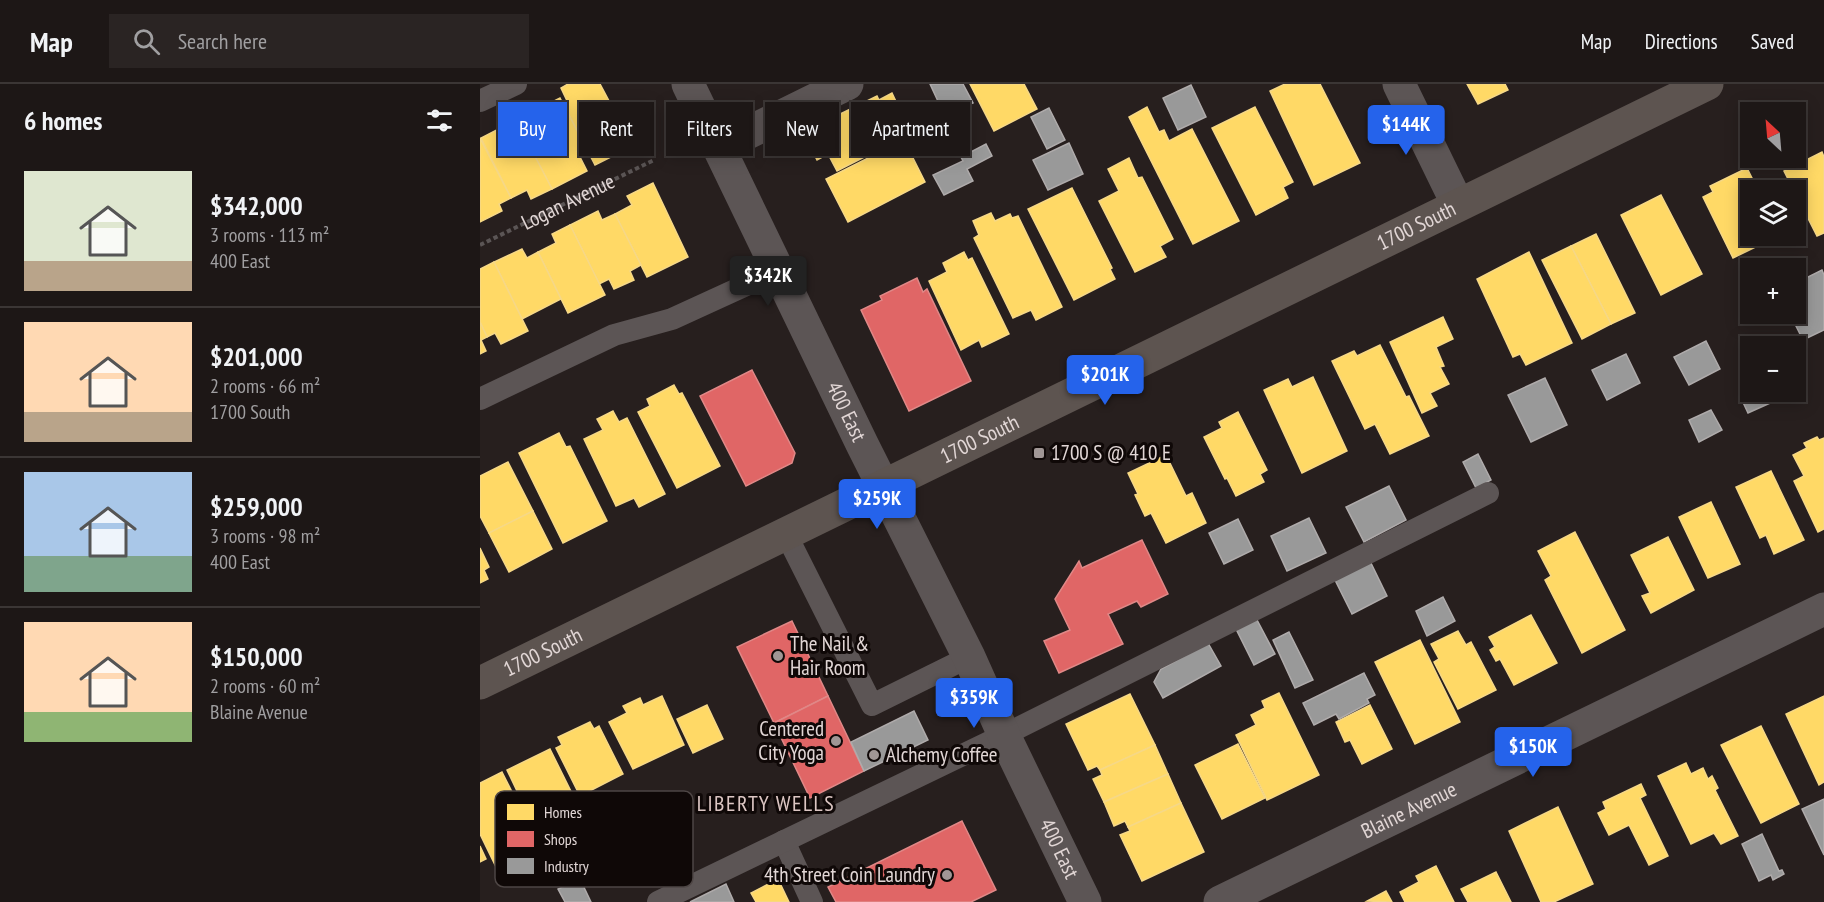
<!DOCTYPE html>
<meta charset="utf-8">
<style>
:root{--surface:#1d1716;--page:#2a2423;--text:#f1f3f6;--muted:#a09fa1;--line:#3b3635;--accent:#2563eb}
body{margin:0;font-family:"PT Sans Narrow",sans-serif;background:var(--page);color:var(--text);height:100vh;display:flex;flex-direction:column;font-size:22px;white-space:nowrap}
*{box-sizing:border-box;margin:0}
p{font-size:20px;color:var(--muted)}
.icon{flex:none;width:33px;height:33px;fill:none;stroke:currentColor;stroke-width:2;stroke-linecap:round;stroke-linejoin:round}
.map{position:relative;flex:1;overflow:hidden}
.side{display:flex;flex-direction:column;background:var(--surface);width:480px}
.side>*{flex:none}
.banner{position:absolute;left:18px;top:18px;width:570px;height:54px;display:flex;gap:12px}
.needle{width:39px;rotate:334deg}
.tools{position:absolute;left:1260px;top:18px;display:grid;gap:12px}
.tools a{display:grid;place-items:center;width:66px;height:66px;border-radius:0px;background:var(--surface);box-shadow:0 3px 15px #0003,0 0 0 2px var(--line);font-size:30px}
.price{position:absolute;translate:-50% -51px;padding:0 14px;border-radius:6px;background:var(--accent);color:#fff;font-size:20px;line-height:39px;filter:drop-shadow(0 2px 3px #0008)}
.price::after{content:'';position:absolute;left:50%;top:36px;width:18px;height:14px;margin-left:-9px;background:inherit;clip-path:polygon(0 0,100% 0,50% 100%)}
.price.on{background:#222;color:#fff}
ul{padding:0;list-style:none}
li{display:flex;align-items:center;gap:18px;height:150px;padding:0 24px}
li+li{border-top:2px solid var(--line)}
li span{display:grid;place-items:center;flex:none;width:168px;height:120px;border-radius:0px;color:#555}
li>.icon{margin-inline-start:auto}
span .icon{width:72px;height:72px;fill:#fffc;stroke-width:1}
li b{font-size:26px}
h2{display:flex;justify-content:space-between;align-items:center;height:72px;padding:0 24px;font-size:26px}
.pill{padding:0 21px;border-radius:0px;background:var(--surface);box-shadow:0 3px 15px #0003,0 0 0 2px var(--line);font-size:21px;line-height:54px}
.pill.on{background:var(--accent);color:#fff}
header{display:flex;align-items:center;gap:36px;box-sizing:border-box;height:84px;padding:0 30px;background:var(--surface);border-bottom:2px solid var(--line)}
header strong{font-size:28px}
nav{display:flex;gap:33px;margin-inline-start:auto;font-size:21px}
.search{width:420px;height:54px;background:var(--page);display:flex;align-items:center;gap:15px;box-sizing:border-box;padding:0 21px;border-radius:0px;color:var(--muted);font-size:22px}
main{display:flex;flex:1;min-height:0}
.map>svg:first-child{display:block}
</style>
<header>
<strong>Map</strong>
<div class="search"><svg class="icon" aria-label="search" viewBox="0 0 24 24"><circle cx="10" cy="10" r="6"/><path d="M15 15l6 6"/></svg>Search here</div>
<nav><a>Map</a><a>Directions</a><a>Saved</a></nav>
</header>
<main>
<section class="side">
<h2>6 homes<svg class="icon" aria-label="filters" viewBox="0 0 24 24"><path d="M4 7h16M4 17h16"/><circle cx="9" cy="7" r="2"/><circle cx="15" cy="17" r="2"/></svg></h2>
<ul>
<li><span style="background:linear-gradient(#dfe7d0 75%,#b9a48a 0)"><svg class="icon" aria-label="home" viewBox="0 0 24 24"><path d="M3 11l9-7 9 7M6 9v11h12V9"/></svg></span><div><b>$342,000</b><p>3 rooms · 113 m²</p><p>400 East</p></div></li>
<li><span style="background:linear-gradient(#ffd9b3 75%,#b9a48a 0)"><svg class="icon" aria-label="home" viewBox="0 0 24 24"><path d="M3 11l9-7 9 7M6 9v11h12V9"/></svg></span><div><b>$201,000</b><p>2 rooms · 66 m²</p><p>1700 South</p></div></li>
<li><span style="background:linear-gradient(#a9c7e8 70%,#7fa58c 0)"><svg class="icon" aria-label="home" viewBox="0 0 24 24"><path d="M3 11l9-7 9 7M6 9v11h12V9"/></svg></span><div><b>$259,000</b><p>3 rooms · 98 m²</p><p>400 East</p></div></li>
<li><span style="background:linear-gradient(#ffd9b3 75%,#8fb573 0)"><svg class="icon" aria-label="home" viewBox="0 0 24 24"><path d="M3 11l9-7 9 7M6 9v11h12V9"/></svg></span><div><b>$150,000</b><p>2 rooms · 60 m²</p><p>Blaine Avenue</p></div></li>
</ul>
</section>
<div class="map">
<svg width="1344" height="818" viewBox="0 0 1344 818">
<rect width="100%" height="100%" fill="#271f1e"/>
<g fill="#ffd966" stroke="#f6d887" stroke-width="1.5">
<polygon points="88,0 120,0 153,62 115,81 85,23 89,21 81,4"/>
<polygon points="490,0 544,0 557,25 514,47"/>
<polygon points="805,0 840,0 880,79 834,101 790,7"/>
<polygon points="987,0 1025,0 1028,6 998,20"/>
<polygon points="412,9 421,28 408,36 418,56 357,87 348,70 337,76 323,48 397,12 399,16"/>
<polygon points="80,14 105,62 97,67 107,87 72,105 36,36"/>
<polygon points="667,23 679,48 684,46 689,57 712,45 759,137 713,160 649,33"/>
<polygon points="775,23 813,98 803,103 808,114 776,131 732,44"/>
<polygon points="36,36 72,105 51,115 47,106 31,114 1,54"/>
<polygon points="0,54 31,114 19,120 22,127 0,138"/>
<polygon points="424,56 445,98 368,138 346,95"/>
<polygon points="1342,68 1344,73 1344,149 1337,152 1304,87"/>
<polygon points="649,74 658,94 662,93 693,155 680,162 686,173 655,188 619,117 639,107 628,85"/>
<polygon points="1267,84 1278,106 1270,106 1270,152 1298,152 1253,174 1223,113 1233,108 1230,102"/>
<polygon points="173,99 208,173 167,193 135,130 152,121 147,112"/>
<polygon points="592,104 632,184 630,185 635,195 594,216 548,125"/>
<polygon points="1181,111 1222,190 1181,211 1141,131"/>
<polygon points="118,127 122,136 135,130 161,181 150,187 154,196 134,205 129,195 119,200 90,141"/>
<polygon points="511,129 515,137 530,130 532,134 538,132 582,223 556,236 551,226 533,234 494,154 499,151 493,137"/>
<polygon points="90,141 125,211 88,229 58,168 76,159 72,150"/>
<polygon points="1116,150 1155,229 1131,240 1091,162"/>
<polygon points="1091,162 1131,240 1102,255 1062,176"/>
<polygon points="42,165 47,174 58,168 81,215 42,235 14,178"/>
<polygon points="484,168 488,176 492,174 529,250 502,263 499,256 481,266 449,197 467,188 463,179"/>
<polygon points="1049,168 1092,259 1046,281 1040,270 1033,273 997,195"/>
<polygon points="14,178 48,247 21,260 15,249 7,253 0,238 0,185"/>
<polygon points="963,233 973,255 956,263 964,282 960,283 969,300 950,309 957,322 942,329 910,258"/>
<polygon points="0,238 7,253 1,256 6,267 0,270"/>
<polygon points="900,261 926,313 929,312 949,352 910,370 895,340 885,345 852,277 874,267 877,272"/>
<polygon points="833,293 867,367 822,389 784,306 808,295 812,303"/>
<polygon points="194,301 199,310 202,309 240,382 197,404 158,328 170,322 167,315"/>
<polygon points="133,327 139,338 147,334 185,410 159,423 154,414 136,422 104,355 123,346 117,335"/>
<polygon points="758,328 787,386 780,390 784,398 756,412 747,394 745,395 724,353 742,344 739,338"/>
<polygon points="79,349 86,363 90,362 127,437 83,459 39,369"/>
<polygon points="1337,353 1339,356 1344,354 1344,445 1338,448 1314,397 1324,392 1313,371 1327,364 1324,359"/>
<polygon points="686,371 706,412 712,409 726,439 686,459 671,429 665,432 655,411 658,410 648,389"/>
<polygon points="28,378 53,427 9,449 0,432 0,392"/>
<polygon points="1291,387 1324,456 1294,470 1286,451 1280,454 1256,403"/>
<polygon points="1231,418 1260,480 1228,494 1199,433"/>
<polygon points="53,427 72,465 29,488 9,449"/>
<polygon points="1095,448 1145,546 1102,569 1065,496 1071,492 1058,467"/>
<polygon points="1188,453 1214,506 1171,529 1162,512 1170,509 1151,471"/>
<polygon points="0,464 9,483 4,486 8,495 0,499"/>
<polygon points="1051,531 1077,579 1034,601 1020,575 1016,577 1010,566 1015,563 1009,553"/>
<polygon points="978,547 986,561 991,558 1016,606 978,625 954,578 959,575 951,560"/>
<polygon points="940,556 980,638 935,660 895,578"/>
<polygon points="799,609 839,691 787,716 756,651 776,641 771,631 785,624 782,617"/>
<polygon points="650,610 675,661 620,686 617,682 608,686 586,640"/>
<polygon points="182,612 204,661 153,685 129,638 147,629 143,622 160,614 163,621"/>
<polygon points="1344,612 1344,698 1339,701 1306,630"/>
<polygon points="227,621 243,655 213,669 197,635"/>
<polygon points="890,621 912,665 882,680 870,656 865,658 856,638"/>
<polygon points="110,638 114,645 119,642 143,690 100,712 76,664 82,661 78,653"/>
<polygon points="1281,642 1319,720 1281,739 1241,661"/>
<polygon points="758,660 785,714 742,735 715,681"/>
<polygon points="675,661 688,690 624,718 613,695 622,691 620,686"/>
<polygon points="70,665 117,760 101,768 95,756 72,767 61,744 56,747 27,686"/>
<polygon points="1206,679 1211,690 1223,684 1228,695 1232,692 1238,704 1235,706 1258,752 1241,760 1234,749 1211,760 1178,692"/>
<polygon points="22,688 60,764 17,785 0,750 0,699"/>
<polygon points="688,690 701,719 648,743 645,737 634,742 624,718"/>
<polygon points="1161,700 1166,711 1160,714 1188,772 1169,781 1149,741 1129,751 1118,729 1126,725 1123,718"/>
<polygon points="701,719 724,768 662,797 640,751 650,747 648,743"/>
<polygon points="1078,723 1113,800 1074,818 1061,818 1029,747"/>
<polygon points="0,762 6,775 0,778"/>
<polygon points="956,782 974,818 925,818 920,808 939,798 936,792"/>
<polygon points="1016,788 1031,818 988,818 981,805"/>
<polygon points="298,795 309,818 276,818 271,809"/>
<polygon points="906,807 912,818 887,817"/>
</g>
<g fill="#e06666" stroke="#e08887" stroke-width="1.5">
<polygon points="437,194 443,208 447,205 491,297 429,327 381,226 402,216 400,212"/>
<polygon points="272,286 315,369 312,379 266,402 220,312"/>
<polygon points="662,456 688,510 661,523 657,517 628,530 643,560 579,589 564,557 590,546 575,515 599,477 602,484"/>
<polygon points="312,537 348,612 294,639 257,563"/>
<polygon points="348,612 384,687 330,714 294,639"/>
<polygon points="482,737 516,806 491,818 356,818 348,803"/>
</g>
<g fill="#999" stroke="#afabab" stroke-width="1.5">
<polygon points="450,0 483,0 493,19 473,28 471,24 463,28"/>
<polygon points="711,1 726,33 698,46 683,14"/>
<polygon points="569,24 585,56 567,65 551,33"/>
<polygon points="589,59 603,90 568,106 553,76"/>
<polygon points="506,60 512,72 487,85 493,97 464,111 453,91 483,77 481,73"/>
<polygon points="1342,186 1344,191 1344,246 1323,256 1310,230 1316,230 1316,199"/>
<polygon points="1226,257 1240,285 1209,301 1194,273"/>
<polygon points="1146,270 1160,299 1127,316 1112,286"/>
<polygon points="1065,294 1087,341 1051,358 1028,311"/>
<polygon points="1270,300 1270,308 1296,308 1299,315 1268,329 1261,314 1270,310 1266,302"/>
<polygon points="1231,326 1242,346 1219,358 1209,336"/>
<polygon points="998,370 1011,396 996,404 983,378"/>
<polygon points="909,402 926,436 884,458 866,423"/>
<polygon points="829,434 846,469 807,487 791,452"/>
<polygon points="758,435 773,466 744,480 729,449"/>
<polygon points="889,475 907,512 872,530 854,494"/>
<polygon points="963,513 975,537 947,552 936,527"/>
<polygon points="776,534 795,570 774,581 756,545"/>
<polygon points="809,548 833,596 815,604 793,556"/>
<polygon points="728,559 741,582 683,614 674,598 681,585"/>
<polygon points="884,589 895,611 887,615 889,619 859,635 856,630 834,641 823,619"/>
<polygon points="434,627 448,656 384,687 371,658"/>
<polygon points="1344,715 1344,771 1322,725"/>
<polygon points="1282,750 1299,787 1302,786 1304,790 1293,796 1291,791 1279,797 1262,760"/>
<polygon points="100,795 111,818 85,818 78,805"/>
<polygon points="246,800 254,818 210,818"/>
</g>
<g fill="none" stroke-linecap="round" stroke-linejoin="round">
<path stroke="#5b5555" stroke-width="4" stroke-dasharray="4.5 3" stroke-linecap="butt" id="s1" d="M0,161l174,-85"/>
<g stroke="#5c5555" stroke-width="22">
<polyline points="0,17 36,0"/>
<polyline points="0,315 134,251 192,235 299,186"/>
<polyline points="306,450 392,621 489,573"/>
<polyline points="304,757 332,818"/>
<polyline points="178,818 524,651 1008,409"/>
</g>
<g stroke="#5c5555" stroke-width="33">
<path id="s2" d="M208,0l174,360 107,213 35,78 81,167"/>
<polyline points="919,0 978,121"/>
<polyline points="239,63 367,0"/>
<path id="s3" d="M740,818l604,-293"/>
</g>
<path stroke="#5d5450" stroke-width="33" id="s4" d="M0,599l1227,-599"/>
</g>
<g fill="#a09695" stroke="#0f0807" stroke-width="2">
<rect x="553" y="363" width="12" height="12" rx="3"/>
<circle cx="298" cy="572" r="6"/>
<circle cx="356" cy="657" r="6"/>
<circle cx="394" cy="671" r="6"/>
<circle cx="467" cy="791" r="6"/>
</g>
<g text-anchor="middle" stroke-width="6" stroke-linejoin="round" paint-order="stroke">
<g font-size="21" fill="#e1d6d5" stroke="#0f0807">
<text dy="7" stroke="none"><textPath href="#s1" startOffset="98">Logan Avenue</textPath></text>
<text dy="7" stroke="none"><textPath href="#s4" startOffset="1042">1700 South</textPath></text>
<text dy="7" stroke="none"><textPath href="#s2" startOffset="364">400 East</textPath></text>
<text dy="7" stroke="none"><textPath href="#s4" startOffset="556">1700 South</textPath></text>
<text dy="7" stroke="none"><textPath href="#s4" startOffset="70">1700 South</textPath></text>
<text dy="7" stroke="none"><textPath href="#s3" startOffset="210">Blaine Avenue</textPath></text>
<text dy="7" stroke="none"><textPath href="#s2" startOffset="850">400 East</textPath></text>
</g>
<g font-size="21" fill="#e1d6d5" stroke="#0f0807" text-anchor="start">
<text x="571" y="376">1700 S @ 410 E</text>
<text x="310" y="567">The Nail &amp;<tspan x="310" dy="24">Hair Room</tspan></text>
<text x="344" y="652" text-anchor="end">Centered<tspan x="344" dy="24">City Yoga</tspan></text>
<text x="406" y="678">Alchemy Coffee</text>
<text x="455" y="798" text-anchor="end">4th Street Coin Laundry</text>
</g>
<g font-size="22" letter-spacing="1.5" fill="#dcc6c3" stroke="#0f0807">
<text x="286" y="727">LIBERTY WELLS</text>
</g>
</g>
<rect x="15" y="707" width="198" height="96" rx="9" fill="#0f0807" stroke="#4e4645" stroke-width="1.5"/>
<rect x="27" y="720" width="27" height="16" fill="#ffd966"/>
<rect x="27" y="747" width="27" height="16" fill="#e06666"/>
<rect x="27" y="774" width="27" height="16" fill="#999"/>
<g font-size="16" fill="#e1d6d5">
<text x="64" y="734">Homes</text>
<text x="64" y="761">Shops</text>
<text x="64" y="788">Industry</text>
</g>
</svg>
<div class="tools">
<a><svg class="needle" viewBox="-14 -14 28 28"><path d="M0-13l5 13h-10z" fill="#e53935"/><path d="M0 13l5-13h-10z" fill="#a09fa1"/></svg></a>
<a><svg class="icon" aria-label="layers" viewBox="0 0 24 24"><path d="M12 4l9 5-9 5-9-5zM3 14l9 5 9-5"/></svg></a>
<a>+</a>
<a>−</a>
</div>
<b class="price" style="left:926px;top:72px">$144K</b>
<b class="price on" style="left:288px;top:223px">$342K</b>
<b class="price" style="left:625px;top:322px">$201K</b>
<b class="price" style="left:397px;top:446px">$259K</b>
<b class="price" style="left:494px;top:645px">$359K</b>
<b class="price" style="left:1053px;top:694px">$150K</b>
<div class="banner">
<a class="pill on">Buy</a>
<a class="pill">Rent</a>
<a class="pill">Filters</a>
<a class="pill">New</a>
<a class="pill">Apartment</a>
</div>
</div>
</main>
